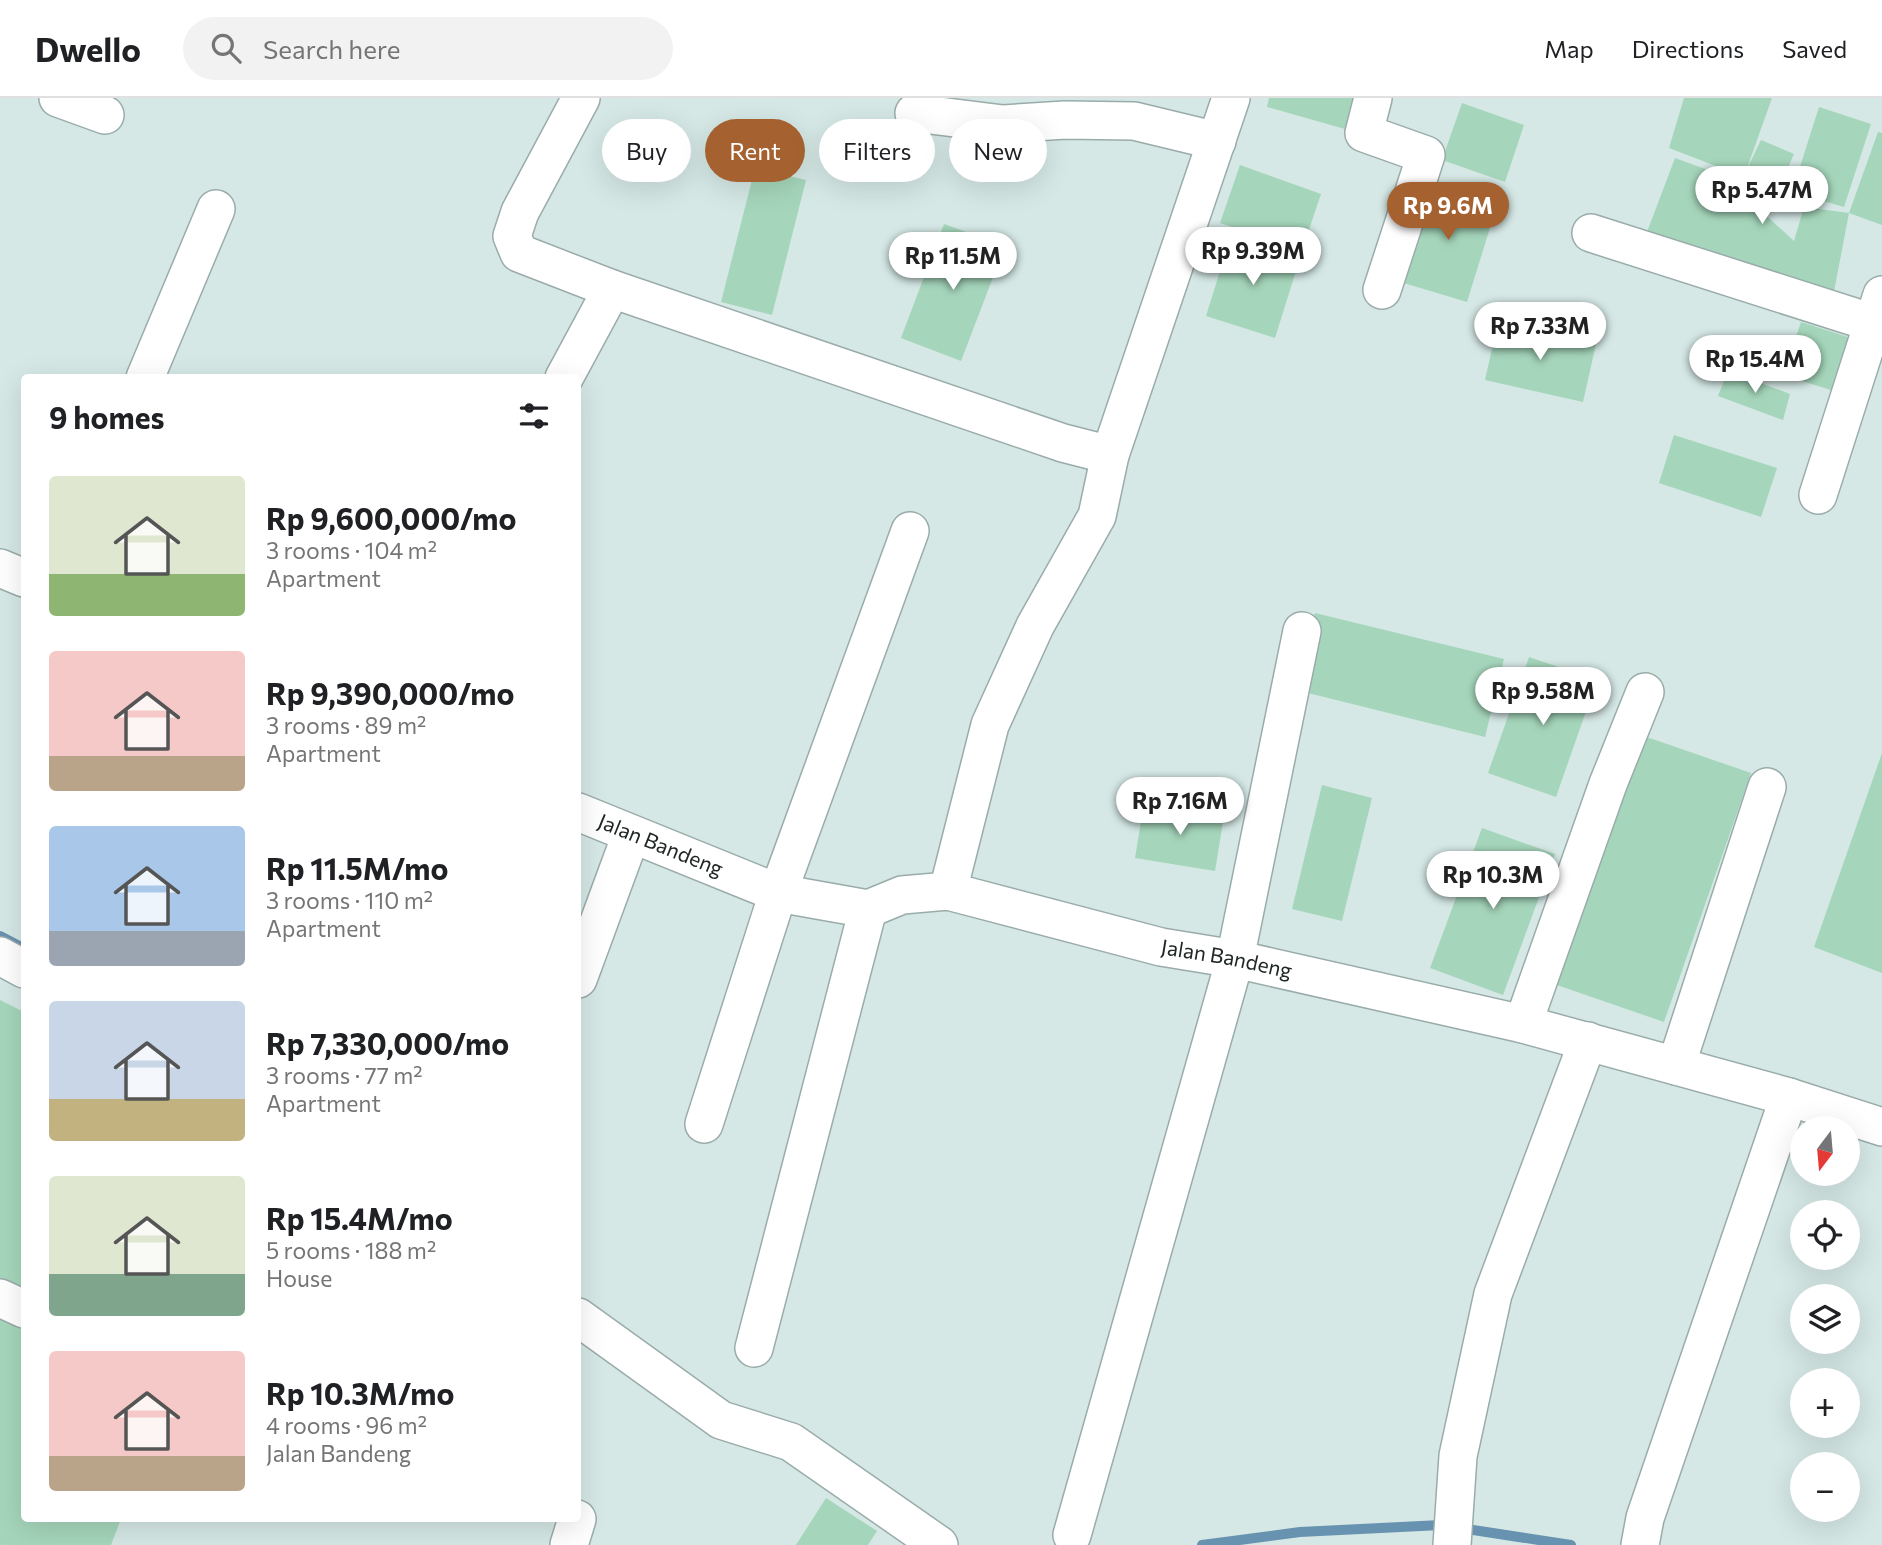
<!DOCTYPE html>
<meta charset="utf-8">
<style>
:root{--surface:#fff;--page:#f2f2f2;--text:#202124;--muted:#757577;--line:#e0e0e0;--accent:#a56230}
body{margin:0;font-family:Commissioner,sans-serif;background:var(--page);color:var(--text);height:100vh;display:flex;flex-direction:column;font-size:26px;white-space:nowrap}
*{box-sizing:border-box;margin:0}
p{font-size:23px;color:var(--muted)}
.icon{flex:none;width:38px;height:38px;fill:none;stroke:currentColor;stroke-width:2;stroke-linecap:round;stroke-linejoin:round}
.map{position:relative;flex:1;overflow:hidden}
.drawer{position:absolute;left:21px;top:276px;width:560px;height:1148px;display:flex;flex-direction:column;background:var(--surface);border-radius:7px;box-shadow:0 7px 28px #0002}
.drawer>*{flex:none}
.hud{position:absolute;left:602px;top:21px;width:665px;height:63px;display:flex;gap:14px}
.needle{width:46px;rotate:196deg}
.buttons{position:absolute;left:1790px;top:1018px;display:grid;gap:14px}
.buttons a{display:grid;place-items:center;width:70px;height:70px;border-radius:50%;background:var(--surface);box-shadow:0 7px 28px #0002;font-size:35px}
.price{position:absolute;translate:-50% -60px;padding:0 16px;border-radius:24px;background:#fff;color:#222;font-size:23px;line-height:46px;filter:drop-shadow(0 2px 4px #0008)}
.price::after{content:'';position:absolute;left:50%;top:42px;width:21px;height:16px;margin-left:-10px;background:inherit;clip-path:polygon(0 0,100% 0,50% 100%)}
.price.active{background:var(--accent);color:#fff}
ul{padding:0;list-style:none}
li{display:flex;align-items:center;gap:21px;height:175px;padding:0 28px}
li span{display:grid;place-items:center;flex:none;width:196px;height:140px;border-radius:7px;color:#555}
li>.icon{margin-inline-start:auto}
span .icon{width:84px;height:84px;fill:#fffc;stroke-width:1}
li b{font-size:30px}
h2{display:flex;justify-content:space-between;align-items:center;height:84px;padding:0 28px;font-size:30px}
.pill{padding:0 24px;border-radius:32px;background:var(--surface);box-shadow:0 7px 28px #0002;font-size:24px;line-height:63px}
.pill.active{background:var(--accent);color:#fff}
header{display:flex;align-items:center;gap:42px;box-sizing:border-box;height:98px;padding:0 35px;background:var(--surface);border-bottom:2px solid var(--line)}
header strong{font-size:33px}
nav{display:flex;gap:38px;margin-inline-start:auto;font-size:24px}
.search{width:490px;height:63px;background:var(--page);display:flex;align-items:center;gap:18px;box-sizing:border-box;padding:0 24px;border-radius:38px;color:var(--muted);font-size:26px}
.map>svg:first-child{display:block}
</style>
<header>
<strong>Dwello</strong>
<div class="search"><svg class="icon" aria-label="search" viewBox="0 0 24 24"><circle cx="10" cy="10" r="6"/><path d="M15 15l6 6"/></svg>Search here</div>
<nav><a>Map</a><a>Directions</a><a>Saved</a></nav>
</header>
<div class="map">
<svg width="1882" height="1447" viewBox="0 0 1882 1447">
<rect width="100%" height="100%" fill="#d5e8e5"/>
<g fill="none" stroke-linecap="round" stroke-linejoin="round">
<g stroke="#6893b0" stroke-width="10">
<polyline points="0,838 19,848"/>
<polyline points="1202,1447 1300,1434 1441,1427 1571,1447"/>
</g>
</g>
<g fill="#a5d6bb">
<polygon points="1269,0 1354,0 1345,31 1267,9"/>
<polygon points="1684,0 1772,0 1746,73 1761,42 1794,56 1778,92 1669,50"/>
<polygon points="1462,5 1524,27 1505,84 1442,62"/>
<polygon points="1819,9 1871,26 1844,109 1792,94"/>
<polygon points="1878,34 1882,35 1882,127 1849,115 1832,204 1647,134 1675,60 1752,88 1747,100 1794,143 1804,109 1849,115"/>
<polygon points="1240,67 1321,96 1302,152 1220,125"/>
<polygon points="755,70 806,82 772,217 721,204"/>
<polygon points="1429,83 1498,104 1467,204 1397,183"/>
<polygon points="944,126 1005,148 961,263 901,240"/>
<polygon points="1231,138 1300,160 1275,240 1206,218"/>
<polygon points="1498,224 1596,246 1583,304 1485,282"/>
<polygon points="1801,224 1854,241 1837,294 1783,277"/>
<polygon points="1728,273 1790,296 1783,322 1718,298"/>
<polygon points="1674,337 1777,370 1761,419 1659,385"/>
<polygon points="1315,515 1504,561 1485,639 1296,592"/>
<polygon points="1529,559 1597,582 1556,699 1488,675"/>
<polygon points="1638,636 1751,675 1664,924 1551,885"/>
<polygon points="1882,655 1882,875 1814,849"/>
<polygon points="1322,687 1372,700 1342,823 1292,811"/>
<polygon points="1144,705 1224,718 1215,773 1135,760"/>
<polygon points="1482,730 1555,756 1503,897 1430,870"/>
<polygon points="0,902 24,914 24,1421 121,1421 111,1447 0,1447"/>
<polygon points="826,1400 877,1433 868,1447 796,1447"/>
</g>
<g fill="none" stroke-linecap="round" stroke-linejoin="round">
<g stroke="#9aacaa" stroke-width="40">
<g id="minor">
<polyline points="58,0 105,17"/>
<polyline points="581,0 520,114 512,138 519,155 612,191 1063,345 1110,357"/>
<polyline points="1373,0 1364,35 1426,57 1382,192"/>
<polyline points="914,15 1003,26 1065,22 1134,23 1217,43"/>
<polyline points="1591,135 1873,225"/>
<polyline points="145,280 216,111"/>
<polyline points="564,280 612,191"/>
<polyline points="1818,397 1882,197"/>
<polyline points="0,470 24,480"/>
<path id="s1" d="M578,714l200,81 90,16 34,-14 46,-4 213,56 74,12 288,65 266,73 93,30"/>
<polyline points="948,793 990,627 1035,528 1097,418 1110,357 1231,0"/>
<polyline points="0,858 24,871"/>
<polyline points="578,881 631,737"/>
<polyline points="1523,926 1608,686 1645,594"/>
<polyline points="1676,968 1767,689"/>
<polyline points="704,1026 778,795 910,433"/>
<polyline points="0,1200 24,1211"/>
<polyline points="578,1219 721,1322 791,1344 939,1447"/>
<polyline points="754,1250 868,811"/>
<polyline points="1072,1437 1235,861 1302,533"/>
<polyline points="569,1447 577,1421"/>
<polyline points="1452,1447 1458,1358 1493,1196 1588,943"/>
<polyline points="1640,1447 1645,1420 1789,999"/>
</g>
</g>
<use href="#minor" stroke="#fff" stroke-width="37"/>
</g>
<g text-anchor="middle" stroke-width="6" stroke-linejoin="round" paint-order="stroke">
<g font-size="21" fill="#202726" stroke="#e2f5f2">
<text dy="7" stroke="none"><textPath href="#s1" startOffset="89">Jalan Bandeng</textPath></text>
<text dy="7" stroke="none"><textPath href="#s1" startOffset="677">Jalan Bandeng</textPath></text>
</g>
</g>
</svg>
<div class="buttons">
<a><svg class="needle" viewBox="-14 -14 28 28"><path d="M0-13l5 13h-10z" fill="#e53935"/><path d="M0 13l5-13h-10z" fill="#757577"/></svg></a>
<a><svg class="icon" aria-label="locate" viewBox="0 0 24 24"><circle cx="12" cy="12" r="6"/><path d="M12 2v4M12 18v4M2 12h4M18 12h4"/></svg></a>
<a><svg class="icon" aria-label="layers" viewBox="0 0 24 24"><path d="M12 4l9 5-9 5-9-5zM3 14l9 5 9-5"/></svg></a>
<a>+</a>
<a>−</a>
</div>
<b class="price" style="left:1762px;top:128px">Rp 5.47M</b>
<b class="price active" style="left:1448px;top:144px">Rp 9.6M</b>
<b class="price" style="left:1253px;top:189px">Rp 9.39M</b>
<b class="price" style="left:953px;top:194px">Rp 11.5M</b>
<b class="price" style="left:1540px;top:264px">Rp 7.33M</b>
<b class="price" style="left:1755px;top:297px">Rp 15.4M</b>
<b class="price" style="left:1543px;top:629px">Rp 9.58M</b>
<b class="price" style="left:1180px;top:739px">Rp 7.16M</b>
<b class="price" style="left:1493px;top:813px">Rp 10.3M</b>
<div class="hud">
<a class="pill">Buy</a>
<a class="pill active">Rent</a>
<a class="pill">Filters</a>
<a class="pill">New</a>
</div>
<section class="drawer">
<h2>9 homes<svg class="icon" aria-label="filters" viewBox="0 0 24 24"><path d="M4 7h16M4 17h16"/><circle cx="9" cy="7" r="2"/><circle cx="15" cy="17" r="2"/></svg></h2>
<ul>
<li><span style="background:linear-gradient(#dfe7d0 70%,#8fb573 0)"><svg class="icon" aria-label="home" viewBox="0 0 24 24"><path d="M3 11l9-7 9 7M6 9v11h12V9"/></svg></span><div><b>Rp 9,600,000/mo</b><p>3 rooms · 104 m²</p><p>Apartment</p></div></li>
<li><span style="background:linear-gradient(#f6c9c9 75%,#b9a48a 0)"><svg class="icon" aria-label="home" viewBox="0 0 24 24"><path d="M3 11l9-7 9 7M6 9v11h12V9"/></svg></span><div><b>Rp 9,390,000/mo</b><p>3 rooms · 89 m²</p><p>Apartment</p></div></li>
<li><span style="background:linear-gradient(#a9c7e8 75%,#9aa5b1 0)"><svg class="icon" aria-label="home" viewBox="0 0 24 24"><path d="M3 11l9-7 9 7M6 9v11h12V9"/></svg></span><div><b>Rp 11.5M/mo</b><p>3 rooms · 110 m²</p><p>Apartment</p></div></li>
<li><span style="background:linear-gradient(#c9d6e8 70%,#c2b280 0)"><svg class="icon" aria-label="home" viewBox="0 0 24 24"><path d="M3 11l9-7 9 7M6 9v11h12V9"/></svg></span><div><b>Rp 7,330,000/mo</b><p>3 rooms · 77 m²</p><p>Apartment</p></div></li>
<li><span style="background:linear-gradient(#dfe7d0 70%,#7fa58c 0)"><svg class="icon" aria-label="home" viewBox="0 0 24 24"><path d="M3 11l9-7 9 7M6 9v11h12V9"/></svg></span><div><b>Rp 15.4M/mo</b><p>5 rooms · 188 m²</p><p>House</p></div></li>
<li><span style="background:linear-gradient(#f6c9c9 75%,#b9a48a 0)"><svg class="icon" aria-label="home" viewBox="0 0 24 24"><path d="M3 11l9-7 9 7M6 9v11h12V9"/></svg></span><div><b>Rp 10.3M/mo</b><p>4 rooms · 96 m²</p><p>Jalan Bandeng</p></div></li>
</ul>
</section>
</div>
